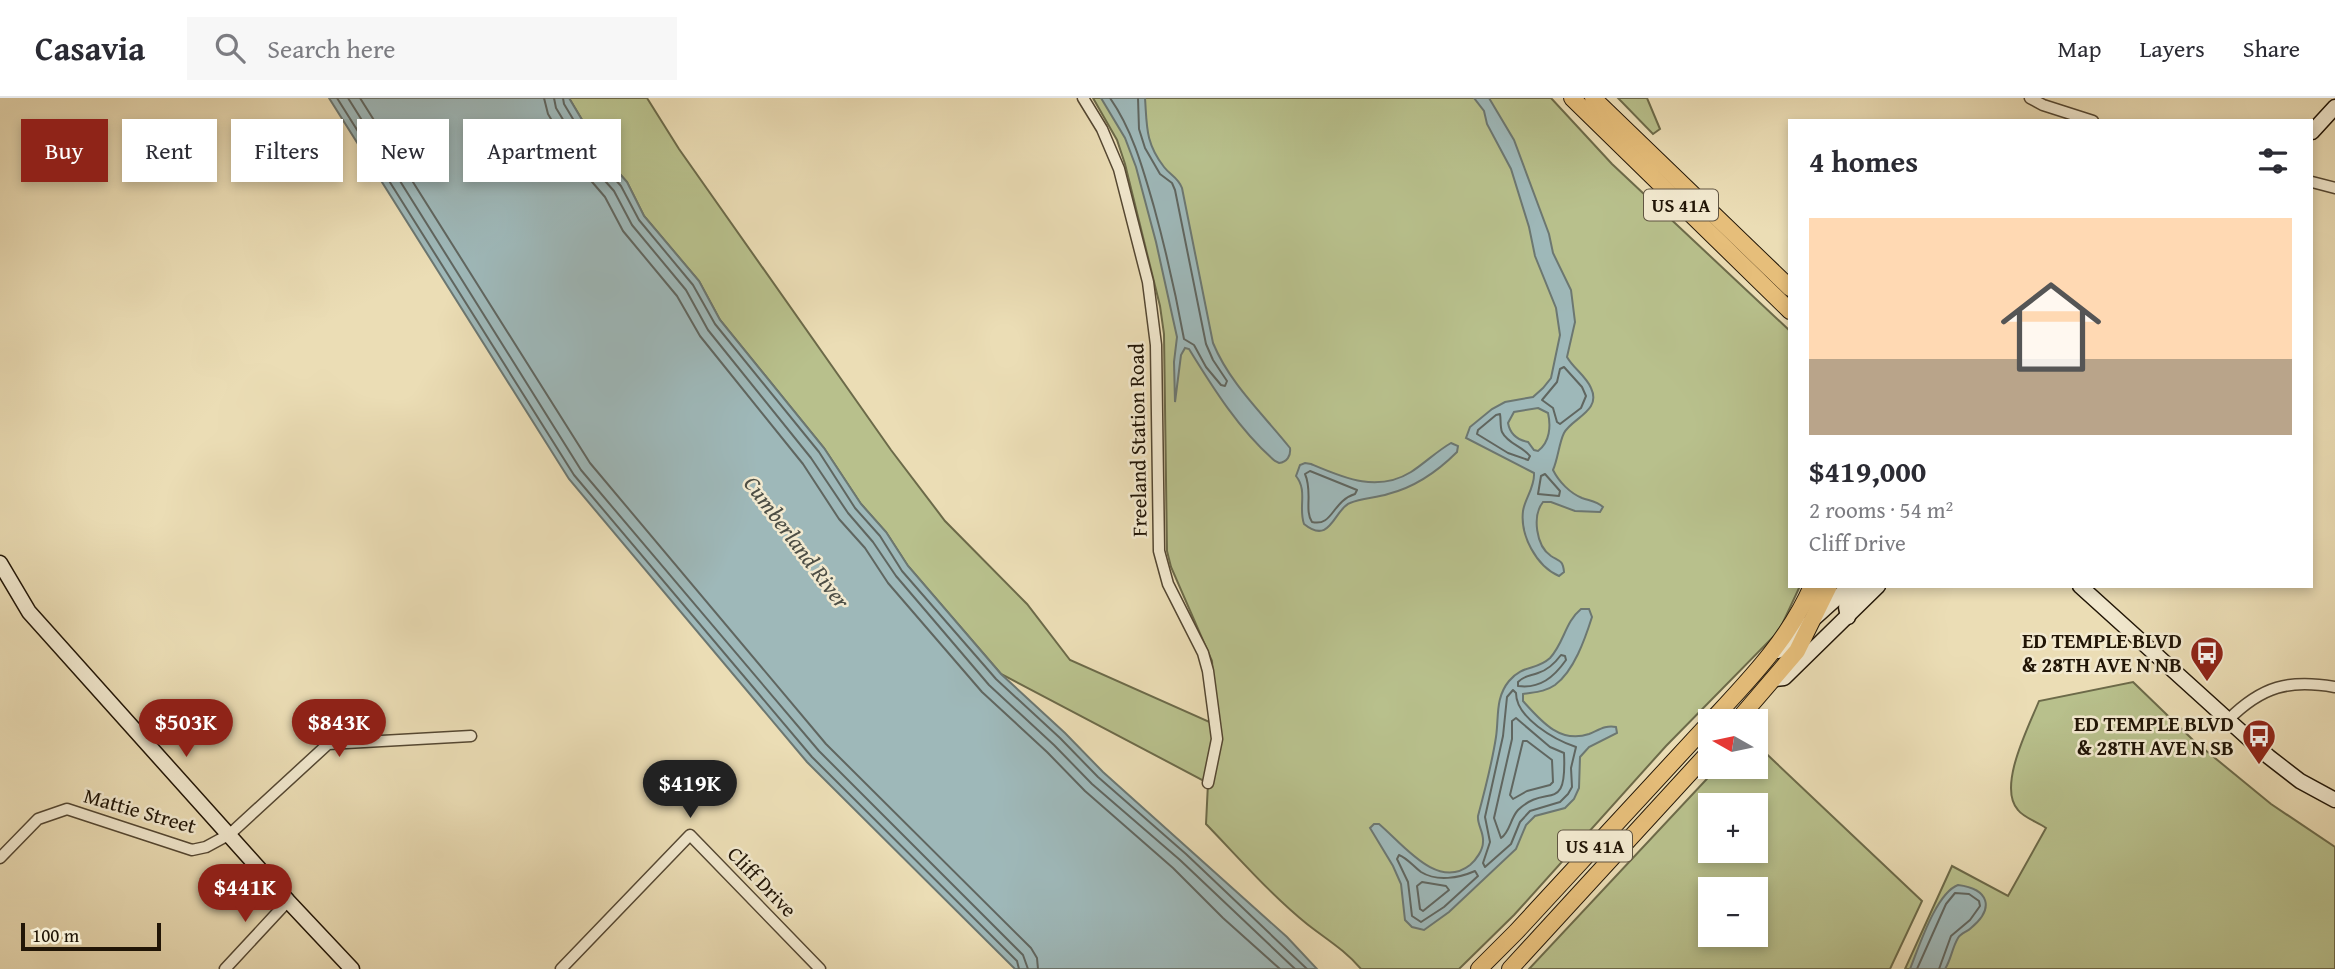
<!DOCTYPE html>
<meta charset="utf-8">
<style>
:root{--surface:#fff;--page:#f7f7f7;--text:#2b2b33;--muted:#7c7c81;--line:#e1e1e2;--accent:#8f2418}
body{margin:0;font-family:"Gentium Book Plus",serif;background:var(--page);color:var(--text);height:100vh;display:flex;flex-direction:column;font-size:26px;white-space:nowrap}
*{box-sizing:border-box;margin:0}
p{font-size:23px;color:var(--muted)}
.icon{flex:none;width:38px;height:38px;fill:none;stroke:currentColor;stroke-width:2;stroke-linecap:round;stroke-linejoin:round}
.map{position:relative;flex:1;overflow:hidden}
.details{position:absolute;left:1788px;top:21px;width:525px;height:469px;display:flex;flex-direction:column;background:var(--surface);border-radius:0px;box-shadow:0 4px 10px #0003}
.details>*{flex:none}
.guide{position:absolute;left:21px;top:21px;width:665px;height:63px;display:flex;gap:14px}
.needle{width:46px;rotate:279deg}
.fabs{position:absolute;left:1698px;top:611px;display:grid;gap:14px}
.fabs a{display:grid;place-items:center;width:70px;height:70px;border-radius:0px;background:var(--surface);box-shadow:0 4px 10px #0003;font-size:35px}
.scale{position:absolute;left:21px;bottom:18px;width:140px;box-sizing:border-box;padding-left:7px;border:4px solid #211506;border-top:0;font-size:19px;line-height:24px;white-space:nowrap;color:#211506;-webkit-text-stroke:5px #f2e9cf;paint-order:stroke}
.price{position:absolute;translate:-50% -60px;padding:0 16px;border-radius:24px;background:var(--accent);color:#fff;font-size:23px;line-height:46px;filter:drop-shadow(0 2px 4px #0008)}
.price::after{content:'';position:absolute;left:50%;top:42px;width:21px;height:16px;margin-left:-10px;background:inherit;clip-path:polygon(0 0,100% 0,50% 100%)}
.price.active{background:#222;color:#fff}
ul{padding:0;list-style:none}
li{display:grid;align-content:center;gap:14px;height:371px;padding:0 21px}
li span{display:grid;place-items:center;height:217px;border-radius:0px;color:#555}
li>.icon{margin-inline-start:auto}
span .icon{width:126px;height:126px;fill:#fffc;stroke-width:1}
li b{font-size:30px}
h2{display:flex;justify-content:space-between;align-items:center;height:84px;padding:0 21px;font-size:30px}
.tag{padding:0 24px;border-radius:0px;background:var(--surface);box-shadow:0 4px 10px #0003;font-size:24px;line-height:63px}
.tag.active{background:var(--accent);color:#fff}
header{display:flex;align-items:center;gap:42px;box-sizing:border-box;height:98px;padding:0 35px;background:var(--surface);border-bottom:2px solid var(--line)}
header strong{font-size:33px}
nav{display:flex;gap:38px;margin-inline-start:auto;font-size:24px}
.search{width:490px;height:63px;background:var(--page);display:flex;align-items:center;gap:18px;box-sizing:border-box;padding:0 24px;border-radius:0px;color:var(--muted);font-size:26px}
.map>svg:first-child{display:block}
</style>
<header>
<strong>Casavia</strong>
<div class="search"><svg class="icon" aria-label="search" viewBox="0 0 24 24"><circle cx="10" cy="10" r="6"/><path d="M15 15l6 6"/></svg>Search here</div>
<nav><a>Map</a><a>Layers</a><a>Share</a></nav>
</header>
<div class="map">
<svg width="2335" height="871" viewBox="0 0 2335 871">
<rect width="100%" height="100%" fill="#ebddb5"/>
<filter id="stains"><feTurbulence type="fractalNoise" baseFrequency=".00286" numOctaves="4"/><feColorMatrix values="0 0 0 0 .2 0 0 0 0 .09 0 0 0 0 .02 0 0 0 .5 -.17"/></filter>
<radialGradient id="worn" r=".72"><stop offset=".6" stop-color="#630" stop-opacity="0"/><stop offset="1" stop-color="#630" stop-opacity=".3"/></radialGradient>
<g fill="#b8c08c" stroke="#6c6a49" stroke-width="2" fill-rule="evenodd">
<path d="M569,0h78l32,51 212,301 54,71 82,83 43,56 146,65 -4,-64 -41,-94 -4,-16 -3,-217 -4,-28 -35,-142 -8,-24 -24,-42h458l61,66 178,167v255h10l-21,45 -113,115 -152,169 -55,54h-98c-16,-19 -35,-30 -54,-45 -37,-30 -69,-67 -101,-100l2,-41 -207,-109 -93,-108 -22,-34 -25,-28 -37,-56 -104,-128 -21,-39 -55,-65 -17,-34 -24,-27z"/>
<polygon points="1618,0 1647,0 1660,31 1653,36"/>
<path d="M2133,584l60,58 78,64 64,43v122h-430l47,-103 56,30 38,-68c-8,-6 -22,-10 -28,-18 -21,-23 11,-84 21,-109z"/>
<path d="M1755,645l167,158 -32,68h-361l189,-202 37,-1zM1755,707v45h-45v-45zM1755,791v45h-45v-45z"/>
</g>
<g fill="#9eb8b9" stroke="#6c7771" stroke-width="2" fill-rule="evenodd">
<polygon points="329,0 569,0 603,57 627,84 644,118 699,183 720,222 824,350 861,406 886,434 908,468 1001,576 1065,635 1103,674 1287,839 1317,871 1015,871 807,664 569,381"/>
<path d="M1101,0h44c2,27 0,45 19,69 6,8 14,10 18,21l31,155c17,41 50,71 77,105 1,8 -3,14 -11,15l-4,-2c-35,-30 -62,-73 -86,-112l-4,-1 -4,7 -6,47 -1,-40 3,-25 -21,-95 -20,-75 -11,-29z"/>
<path d="M1474,0h15l25,42 35,94 4,19 18,37 4,32 -8,35c6,11 19,19 24,31 11,23 -19,30 -27,45 -5,10 -6,26 -11,37 6,12 17,23 29,28 9,3 15,3 21,9l-3,5 -25,-1 -24,-9h-8c-11,14 -7,44 8,54 8,5 12,4 13,16l-5,4c-23,-10 -39,-41 -36,-65 2,-13 12,-24 11,-38l-68,-35 4,-11 22,-18 13,-7 28,-5 10,-9 8,-10 9,-43 -4,-27 -21,-52 -6,-29 -18,-58 -24,-45 -3,-13zM1538,310l10,5c3,13 2,29 -10,38l-4,-1 -6,-8c-10,-2 -18,-8 -20,-19l6,-11z"/>
<path d="M1451,345l7,3 -1,6c-20,20 -41,35 -69,42 -12,4 -26,4 -38,9 -16,6 -19,43 -46,21 -6,-17 4,-33 -8,-48l4,-11 5,-2 6,1c33,14 66,29 100,8 14,-9 26,-21 40,-29z"/>
<path d="M1581,511h8l3,8c-7,22 -18,54 -37,68 -10,7 -20,7 -32,9v7c18,20 37,43 66,33 10,-4 16,-9 27,-7l1,6 -28,14 -9,10 -1,31 -5,11 -9,9 -30,8 -9,9 -10,24 -67,63 -25,18 -12,-3 -7,-7 -4,-36 -8,-18 -23,-38 4,-4h5c23,19 58,67 91,41 6,-5 13,-15 13,-23 1,-10 -6,-17 -5,-26 7,-26 14,-53 18,-79 3,-20 -1,-39 13,-56 14,-17 27,-10 41,-23 14,-15 15,-36 31,-49z"/>
<path d="M1958,787c31,4 37,23 13,43 -4,4 -10,5 -13,10 -6,10 -7,22 -13,31h-35c9,-22 26,-76 48,-84z"/>
</g>
<g fill="none" stroke-linecap="round" stroke-linejoin="round">
<g stroke="#606660" stroke-width="2">
<polyline points="337,0 574,377 812,659 1017,863 1019,871"/>
<polyline points="348,0 581,372 819,653 1023,857 1028,871"/>
<polyline points="360,0 590,365 826,646 1031,850 1037,860 1038,871"/>
<polyline points="544,0 548,16 581,71 605,99 623,133 677,198 700,238 803,366 839,421 865,450 888,485 982,594 1047,654 1085,693 1173,770 1223,820 1280,871"/>
<polyline points="554,0 556,10 590,66 614,93 632,127 686,192 708,232 811,360 848,415 873,444 896,478 989,587 1054,647 1092,686 1180,762 1295,871"/>
<polyline points="563,0 564,6 597,61 621,88 639,122 693,187 715,226 819,354 855,410 880,438 902,473 996,581 1060,640 1098,679 1186,756 1307,871"/>
<path d="M1110,0c23,33 33,71 44,109 12,44 22,88 30,132l10,6 12,22 15,18 4,1 2,-5 -14,-21 -7,-16 -31,-154 -3,-7 -12,-9 -15,-26 -6,-19 -1,-31"/>
<polygon points="1564,269 1582,289 1586,298 1581,310 1560,326 1557,324 1553,310 1542,302 1557,284 1560,271"/>
<path d="M1500,316c1,5 0,13 2,18 6,12 20,14 28,24l-2,4 -20,-7 -31,-19 1,-4 18,-15z"/>
<path d="M1310,373l47,19 -2,4c-23,7 -22,33 -43,28 -8,-12 1,-30 -7,-48z"/>
<polygon points="1545,376 1560,393 1559,398 1538,396 1541,378"/>
<path d="M1561,557l4,1 1,4c-12,17 -26,29 -48,26v-4c7,-7 12,-6 20,-9 10,-3 17,-10 23,-18z"/>
<path d="M1513,592l3,3c0,25 39,47 60,54l-5,21 1,19 -4,7 -8,8 -30,9 -10,11 -9,22 -26,23 -2,-4 7,-21 -5,-25 18,-81 4,-39z"/>
<path d="M1516,620l34,29 14,6c3,63 -17,29 -46,57 -8,9 -8,22 -17,28l-7,-20 18,-79v-18z"/>
<polygon points="1523,643 1527,643 1552,662 1553,684 1550,687 1527,693 1513,701 1510,697"/>
<path d="M1399,757c8,3 14,11 22,17 16,10 38,6 54,-1l3,5 -34,31 -23,15 -9,-6 -4,-34 -11,-23z"/>
<polygon points="1422,784 1446,788 1449,792 1423,813 1420,811 1417,788"/>
<polyline points="1917,871 1946,806 1955,795 1969,796 1979,803 1980,808 1970,822 1951,838 1939,871"/>
</g>
<g stroke="#544732" stroke-width="13">
<g id="street">
<polyline points="1083,0 1102,31 1119,71 1148,184 1156,247 1159,453 1168,486 1203,555 1208,573 1217,641 1208,685"/>
<polyline points="2030,0 2043,7 2093,23"/>
<polyline points="2312,84 2335,90"/>
<path d="M2228,622c34,-34 61,-41 107,-33"/>
<polyline points="0,760 38,721 67,711 192,752 206,749 230,736 328,646 471,638"/>
<polyline points="225,871 288,803"/>
<polyline points="561,871 690,737 820,871"/>
</g>
</g>
<g stroke="#211506" stroke-width="17">
<g id="secondary">
<polyline points="2312,34 2335,9"/>
<polyline points="0,465 29,514 288,803 352,871"/>
<polyline points="2080,488 2269,659 2300,683 2335,702"/>
<polyline points="1848,519 1846,509 1863,488"/>
<polyline points="1778,553 1850,488"/>
<polyline points="1775,581 1784,580 1878,488"/>
</g>
</g>
<g stroke="#211506" stroke-width="18">
<g id="primary">
<polyline points="1572,0 1790,213"/>
<polyline points="1593,0 1790,190"/>
<path d="M1711,623c39,-42 78,-82 101,-135"/>
<polyline points="1737,623 1797,553 1829,488"/>
<polyline points="1479,871 1516,834 1710,624"/>
<polyline points="1510,871 1710,653"/>
</g>
</g>
<use href="#street" stroke="#f2e9cf" stroke-width="10"/>
<use href="#secondary" stroke="#f2e9cf" stroke-width="14"/>
<use href="#primary" stroke="#e6be7a" stroke-width="16"/>
</g>
<defs>
<g id="bus-pin" transform="scale(1.75)"><path d="M0 17L-7.5 6A9.5 9.5 0 1 1 7.5 6Z" fill="#8f2418" stroke="#f2e9cf"/><path d="M-5-6H5V4H4V6H2V4H-2V6H-4V4H-5ZM-3.5-4V0h7V-4ZM-3.5 1.2v1.5H-2V1.2ZM2 1.2v1.5H3.5V1.2Z" fill="#fff"/></g>
</defs>
<g fill-rule="evenodd">
<use href="#bus-pin" x="2207" y="555"/>
<use href="#bus-pin" x="2259" y="638"/>
</g>
<g text-anchor="middle" stroke-width="5" stroke-linejoin="round" paint-order="stroke">
<g fill="#f2e9cf" stroke="#605542" stroke-width="2">
<rect x="1644" y="91.5" width="74" height="31" rx="5"/>
<rect x="1558" y="732.5" width="74" height="31" rx="5"/>
</g>
<g font-size="19" font-weight="bold" fill="#211506">
<text x="1681" y="114">US 41A</text>
<text x="1595" y="755">US 41A</text>
</g>
<g font-size="21" fill="#211506" stroke="#f2e9cf">
<text transform="translate(1138 342) rotate(-91)" y="7">Freeland Station Road</text>
<text transform="translate(140 713) rotate(16)" y="7">Mattie Street</text>
<text transform="translate(762 784) rotate(46)" y="7">Cliff Drive</text>
</g>
<g font-size="21" font-weight="bold" fill="#211506" stroke="#f2e9cf" text-anchor="end">
<text x="2182" y="550">ED TEMPLE BLVD<tspan x="2182" dy="24">&amp; 28TH AVE N NB</tspan></text>
<text x="2234" y="633">ED TEMPLE BLVD<tspan x="2234" dy="24">&amp; 28TH AVE N SB</tspan></text>
</g>
<g font-size="23" font-style="italic" fill="#4d4e45" stroke="#f2e9cf">
<text transform="translate(797 444) rotate(53)" y="8">Cumberland River</text>
</g>
</g>
<rect width="100%" height="100%" filter="url(#stains)"/>
<rect width="100%" height="100%" fill="url(#worn)"/>
</svg>
<div class="fabs">
<a><svg class="needle" viewBox="-14 -14 28 28"><path d="M0-13l5 13h-10z" fill="#e53935"/><path d="M0 13l5-13h-10z" fill="#7c7c81"/></svg></a>
<a>+</a>
<a>−</a>
</div>
<div class="scale">100 m</div>
<b class="price" style="left:186px;top:661px">$503K</b>
<b class="price" style="left:339px;top:661px">$843K</b>
<b class="price active" style="left:690px;top:722px">$419K</b>
<b class="price" style="left:245px;top:826px">$441K</b>
<div class="guide">
<a class="tag active">Buy</a>
<a class="tag">Rent</a>
<a class="tag">Filters</a>
<a class="tag">New</a>
<a class="tag">Apartment</a>
</div>
<section class="details">
<h2>4 homes<svg class="icon" aria-label="filters" viewBox="0 0 24 24"><path d="M4 7h16M4 17h16"/><circle cx="9" cy="7" r="2"/><circle cx="15" cy="17" r="2"/></svg></h2>
<ul>
<li><span style="background:linear-gradient(#ffd9b3 65%,#b9a48a 0)"><svg class="icon" aria-label="home" viewBox="0 0 24 24"><path d="M3 11l9-7 9 7M6 9v11h12V9"/></svg></span><div><b>$419,000</b><p>2 rooms · 54 m²</p><p>Cliff Drive</p></div></li>
</ul>
</section>
</div>
